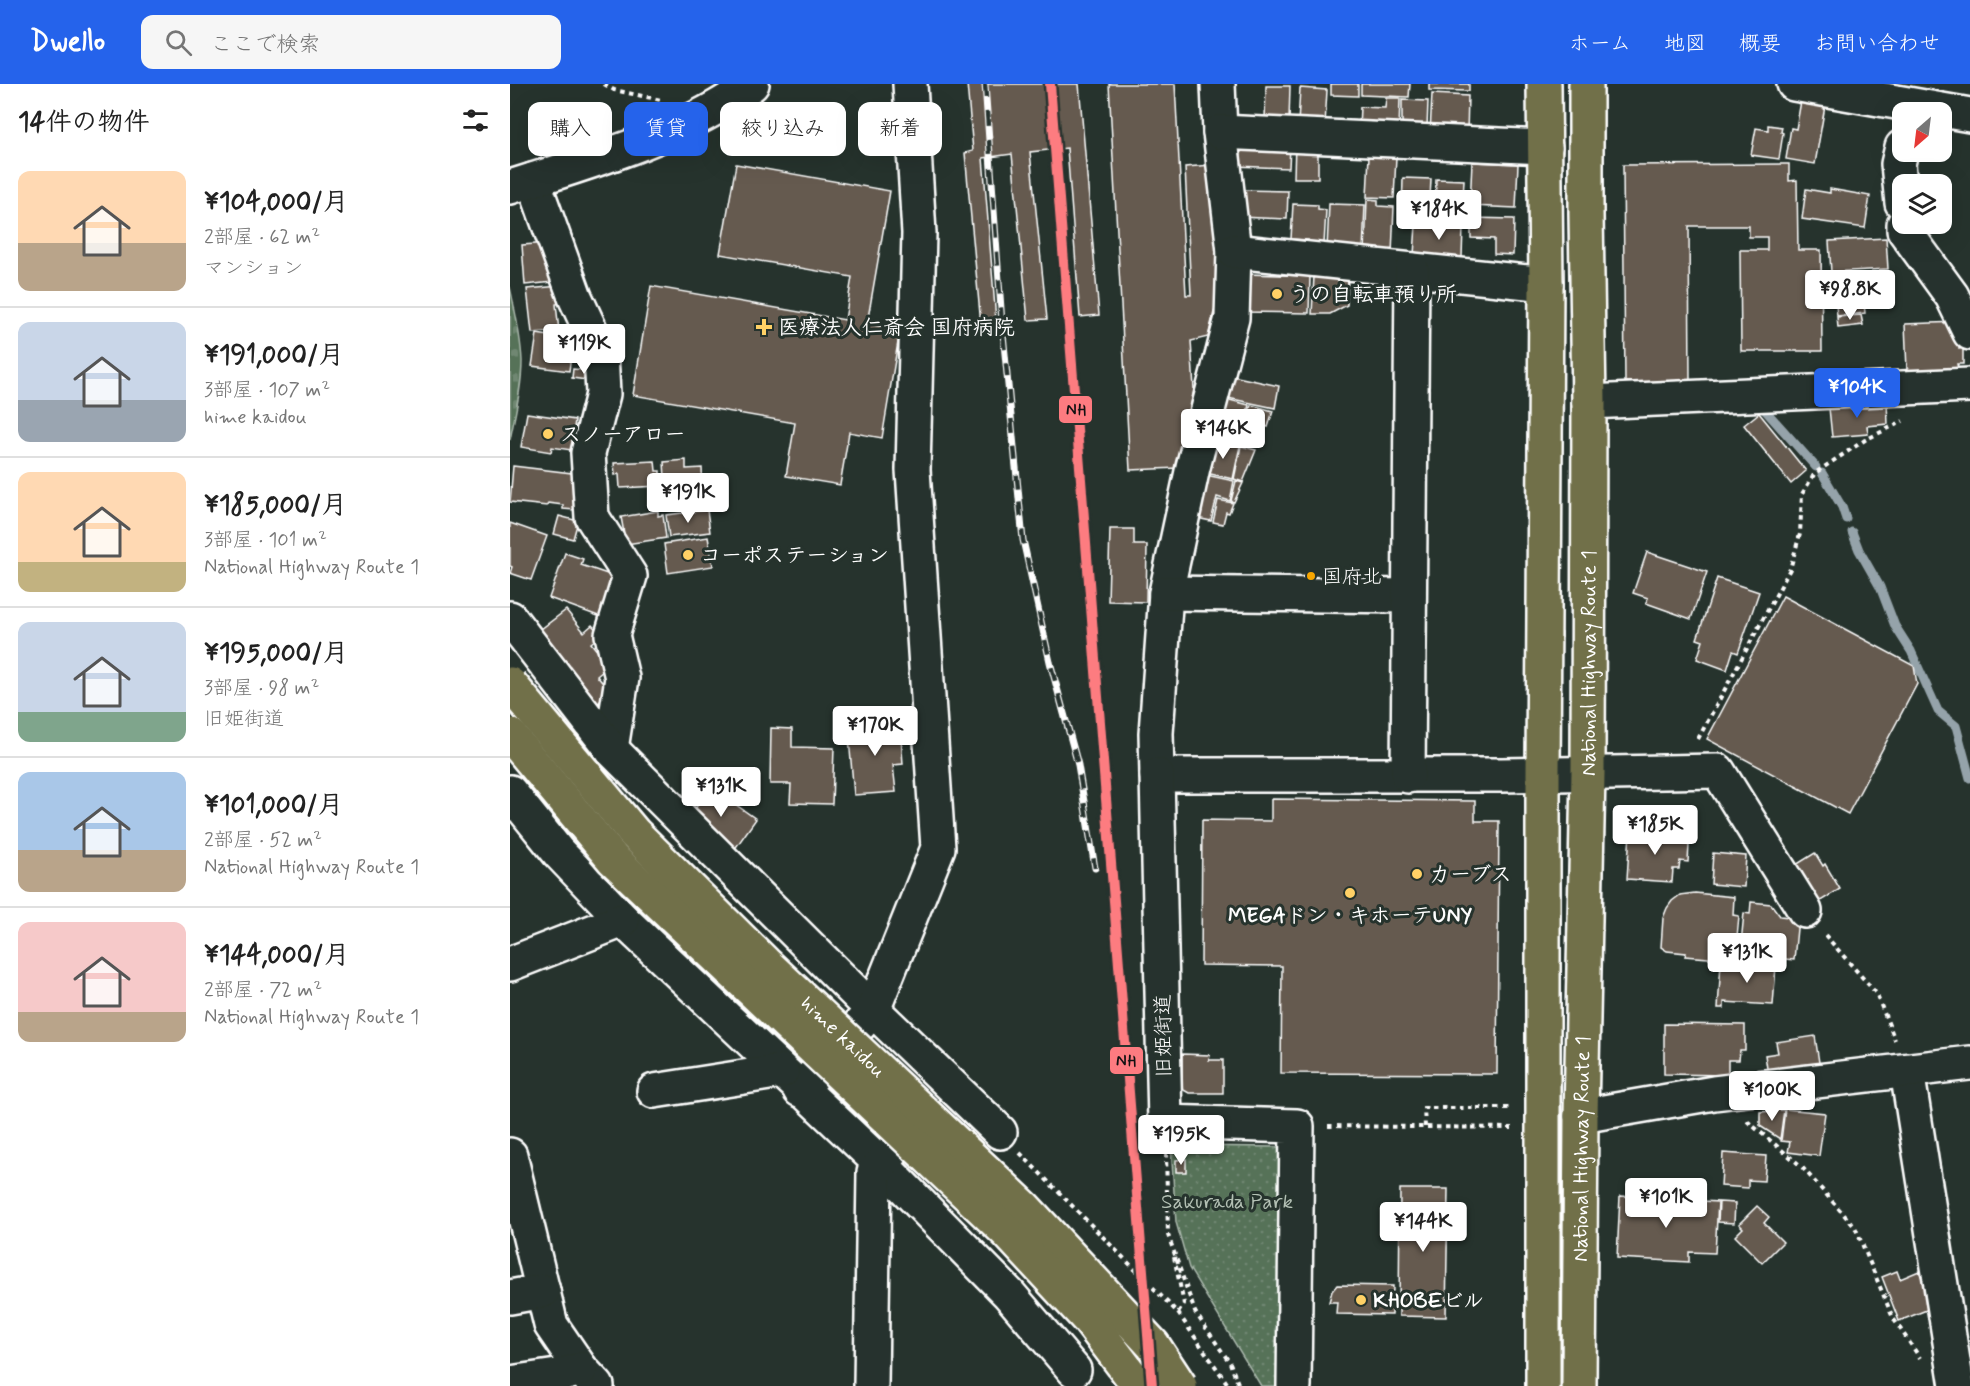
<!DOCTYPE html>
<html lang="ja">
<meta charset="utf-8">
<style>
:root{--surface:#fff;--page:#f6f6f6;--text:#222;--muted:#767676;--line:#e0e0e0;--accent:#2563eb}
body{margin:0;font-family:Mynerve,"Klee One",sans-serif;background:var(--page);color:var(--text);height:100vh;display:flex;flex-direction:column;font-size:22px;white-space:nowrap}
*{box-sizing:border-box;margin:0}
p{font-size:20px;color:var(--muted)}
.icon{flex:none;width:33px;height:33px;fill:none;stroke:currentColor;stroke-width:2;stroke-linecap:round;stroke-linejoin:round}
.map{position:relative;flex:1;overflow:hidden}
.details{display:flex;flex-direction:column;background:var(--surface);width:510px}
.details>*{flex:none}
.banner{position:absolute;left:18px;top:18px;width:570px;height:54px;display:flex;gap:12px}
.needle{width:39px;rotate:208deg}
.fabs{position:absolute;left:1382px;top:18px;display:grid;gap:12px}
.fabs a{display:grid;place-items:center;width:60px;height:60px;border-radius:12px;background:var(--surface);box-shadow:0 6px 24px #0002;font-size:30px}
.price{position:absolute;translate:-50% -51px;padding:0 14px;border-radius:6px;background:#fff;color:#222;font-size:20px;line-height:39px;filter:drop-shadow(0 2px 3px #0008)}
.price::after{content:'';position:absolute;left:50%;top:36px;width:18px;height:14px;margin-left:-9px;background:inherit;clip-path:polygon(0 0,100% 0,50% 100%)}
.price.active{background:var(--accent);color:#fff}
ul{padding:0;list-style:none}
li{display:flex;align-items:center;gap:18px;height:150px;padding:0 18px}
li+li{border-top:2px solid var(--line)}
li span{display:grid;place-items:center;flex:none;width:168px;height:120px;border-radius:12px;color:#555}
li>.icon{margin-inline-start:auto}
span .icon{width:72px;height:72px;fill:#fffc;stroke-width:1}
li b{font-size:26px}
h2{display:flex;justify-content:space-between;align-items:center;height:72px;padding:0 18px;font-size:26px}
.tag{padding:0 21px;border-radius:12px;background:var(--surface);box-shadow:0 6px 24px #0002;font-size:21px;line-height:54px}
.tag.active{background:var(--accent);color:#fff}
header{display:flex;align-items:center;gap:36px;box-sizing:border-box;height:84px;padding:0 30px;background:var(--accent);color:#fff}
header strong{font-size:28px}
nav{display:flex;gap:33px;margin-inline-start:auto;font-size:21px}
.search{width:420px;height:54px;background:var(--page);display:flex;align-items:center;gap:15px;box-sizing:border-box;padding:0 21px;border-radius:12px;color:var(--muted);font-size:22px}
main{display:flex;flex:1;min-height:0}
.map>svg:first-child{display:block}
</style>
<header>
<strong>Dwello</strong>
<div class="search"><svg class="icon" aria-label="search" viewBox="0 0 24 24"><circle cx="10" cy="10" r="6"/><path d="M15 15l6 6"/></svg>ここで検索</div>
<nav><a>ホーム</a><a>地図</a><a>概要</a><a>お問い合わせ</a></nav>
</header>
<main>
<section class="details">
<h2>14件の物件<svg class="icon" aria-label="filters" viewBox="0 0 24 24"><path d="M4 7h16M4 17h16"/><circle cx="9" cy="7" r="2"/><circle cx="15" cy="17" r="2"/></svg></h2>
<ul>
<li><span style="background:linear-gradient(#ffd9b3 60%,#b9a48a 0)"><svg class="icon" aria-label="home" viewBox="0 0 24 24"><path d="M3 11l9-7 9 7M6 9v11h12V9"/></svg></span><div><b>¥104,000/月</b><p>2部屋 · 62 m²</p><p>マンション</p></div></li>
<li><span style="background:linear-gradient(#c9d6e8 65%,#9aa5b1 0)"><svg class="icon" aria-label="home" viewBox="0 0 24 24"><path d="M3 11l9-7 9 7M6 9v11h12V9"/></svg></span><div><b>¥191,000/月</b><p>3部屋 · 107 m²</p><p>hime kaidou</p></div></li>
<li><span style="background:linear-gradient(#ffd9b3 75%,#c2b280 0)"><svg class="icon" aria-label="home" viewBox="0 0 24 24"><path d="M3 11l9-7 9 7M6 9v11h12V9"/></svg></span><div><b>¥185,000/月</b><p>3部屋 · 101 m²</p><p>National Highway Route 1</p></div></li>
<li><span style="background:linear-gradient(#c9d6e8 75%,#7fa58c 0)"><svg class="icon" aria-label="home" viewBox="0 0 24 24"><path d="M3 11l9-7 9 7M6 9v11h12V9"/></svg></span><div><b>¥195,000/月</b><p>3部屋 · 98 m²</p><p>旧姫街道</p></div></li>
<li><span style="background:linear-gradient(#a9c7e8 65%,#b9a48a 0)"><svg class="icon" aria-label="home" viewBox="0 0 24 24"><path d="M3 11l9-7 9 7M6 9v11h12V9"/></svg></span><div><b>¥101,000/月</b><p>2部屋 · 52 m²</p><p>National Highway Route 1</p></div></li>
<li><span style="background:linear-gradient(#f6c9c9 75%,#b9a48a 0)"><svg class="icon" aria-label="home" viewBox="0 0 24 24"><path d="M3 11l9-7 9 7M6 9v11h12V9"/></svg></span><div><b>¥144,000/月</b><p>2部屋 · 72 m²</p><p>National Highway Route 1</p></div></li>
</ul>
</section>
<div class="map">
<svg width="1460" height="1302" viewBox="0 0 1460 1302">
<defs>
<pattern id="grass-dots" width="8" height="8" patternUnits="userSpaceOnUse" patternTransform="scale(1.5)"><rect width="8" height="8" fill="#567259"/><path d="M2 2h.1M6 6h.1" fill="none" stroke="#6f8772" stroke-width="1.8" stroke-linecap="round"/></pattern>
<pattern id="cemetery-stones" width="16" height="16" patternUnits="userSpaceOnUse" patternTransform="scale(1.5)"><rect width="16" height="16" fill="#567259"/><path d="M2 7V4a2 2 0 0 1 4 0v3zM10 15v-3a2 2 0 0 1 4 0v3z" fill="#6f8772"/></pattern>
</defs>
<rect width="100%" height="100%" fill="#26332d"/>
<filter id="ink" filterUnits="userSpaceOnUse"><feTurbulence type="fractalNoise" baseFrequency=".0167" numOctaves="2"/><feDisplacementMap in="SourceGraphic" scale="12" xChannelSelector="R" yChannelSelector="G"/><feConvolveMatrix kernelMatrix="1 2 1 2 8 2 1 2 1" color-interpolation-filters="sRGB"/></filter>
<g filter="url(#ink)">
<polygon fill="url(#grass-dots)" stroke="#aab8ac" stroke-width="1.5" points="661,1062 770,1063 769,1302 751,1302 679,1184 666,1138"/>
<path fill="url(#cemetery-stones)" stroke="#aab8ac" stroke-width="1.5" d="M0,203c5,24 11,49 12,74 0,26 -7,53 -12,79z"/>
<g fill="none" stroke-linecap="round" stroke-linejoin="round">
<g stroke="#95a3aa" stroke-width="9">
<polyline points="1254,325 1306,383"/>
<polyline points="1312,389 1332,423 1336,435"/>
<polyline points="1342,448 1349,466 1370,503 1385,542 1401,567 1428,627 1446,642 1460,694"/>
</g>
</g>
<g fill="#655a4f" stroke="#fff" stroke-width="1.5">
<polygon points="457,0 569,0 589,231 570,233 557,64 520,68 537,235 518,236 502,70 473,74 486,237 471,241 455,69 463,67"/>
<polygon points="599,0 665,0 676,211 681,211 675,83 702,81 709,207 698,253 681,257 684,305 668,384 620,386"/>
<polygon points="821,0 848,0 848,12 821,11"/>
<polygon points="851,0 900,0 899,13 851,11"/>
<polygon points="919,0 959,0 959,7 919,6"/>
<polygon points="756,2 780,2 779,37 755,36"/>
<polygon points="790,4 817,6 815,41 788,40"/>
<polygon points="922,10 958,12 957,50 920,49"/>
<polygon points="876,14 890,14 889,46 849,44 850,23 875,24"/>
<polygon points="892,16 918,17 917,44 892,43"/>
<polygon points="1291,17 1315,22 1305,80 1276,75 1281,44 1286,45"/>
<polygon points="1258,41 1272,43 1271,48 1273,49 1269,75 1241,71 1246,44 1258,46"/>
<polygon points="726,59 780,61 779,84 725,82"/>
<polygon points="785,59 808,60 808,94 784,94"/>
<polygon points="859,72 886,73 884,114 857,113"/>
<polygon points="962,78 1008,80 1006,124 960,122"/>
<polygon points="226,80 380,107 357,240 390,246 372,354 339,348 330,401 276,392 285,339 123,311 141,202 335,236 342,193 210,170"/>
<polygon points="1279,80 1279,97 1287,96 1288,166 1311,166 1312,267 1231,267 1230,166 1257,166 1257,153 1239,153 1239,142 1179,142 1180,298 1115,298 1113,81"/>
<polygon points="893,94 921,95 919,133 892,132"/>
<polygon points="926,95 954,96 952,134 925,133"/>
<polygon points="1296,105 1320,109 1320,105 1360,112 1355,144 1292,135"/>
<polygon points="731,106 778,107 777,135 730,133"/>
<polygon points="857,115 868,116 868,122 884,123 882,170 855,168"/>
<polygon points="783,120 808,121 808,125 816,126 814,160 797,159 798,156 781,155"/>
<polygon points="819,120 855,121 853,167 817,166"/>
<polygon points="961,134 1004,135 1003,171 984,170 984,155 961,154"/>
<polygon points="906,141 953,143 952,173 904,171"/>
<polygon points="1376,154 1378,185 1321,188 1319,157"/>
<polygon points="40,159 43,198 15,201 12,161"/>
<polygon points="735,190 800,192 799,229 733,228"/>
<polygon points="804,192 838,193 837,221 820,230 802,230"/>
<polygon points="1352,196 1355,229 1327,232 1324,199"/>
<polygon points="50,202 52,219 46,220 49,247 22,249 17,205"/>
<polygon points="1351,231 1353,241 1328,244 1327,233"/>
<polygon points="1448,238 1449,265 1453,264 1453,280 1447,280 1448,285 1397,286 1395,240"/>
<polygon points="27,250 63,256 59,287 22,282"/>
<polygon points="63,285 85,287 84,297 62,294"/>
<polygon points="718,291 769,302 765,324 713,313"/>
<polygon points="712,314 739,321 730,354 703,346"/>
<polygon points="1377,319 1378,340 1357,342 1358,350 1322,353 1319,324"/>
<polygon points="741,321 763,327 758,343 736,337"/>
<polygon points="17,329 65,336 61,366 42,363 41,368 11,363"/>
<polygon points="1249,329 1296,387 1281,400 1234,341"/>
<polygon points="736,337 754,343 749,359 731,354"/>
<polygon points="703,356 730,362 723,395 696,389"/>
<polygon points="731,362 746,366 733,398 724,395"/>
<polygon points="176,376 176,385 192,384 193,407 156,409 154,378"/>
<polygon points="145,377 146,387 150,387 150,402 110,404 109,390 105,391 104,379"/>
<polygon points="3,382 70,390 65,426 53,425 53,421 38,419 37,422 0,418"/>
<polygon points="696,391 724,397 720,417 707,413 701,437 682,433"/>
<polygon points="726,397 733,399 724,418 721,417"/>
<polygon points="708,416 723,419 719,429 716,428 713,440 703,438"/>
<polygon points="197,426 200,448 159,453 156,431"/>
<polygon points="148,427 148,432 153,431 156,454 116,460 111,433"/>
<polygon points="49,432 68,437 63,455 44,450"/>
<polygon points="0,439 37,452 21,496 0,489 2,483 0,482"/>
<polygon points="600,445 624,445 624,461 637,461 636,518 598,517"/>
<polygon points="198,453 203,482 158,489 154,460"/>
<polygon points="1137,468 1197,488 1181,535 1136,519 1138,514 1123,509"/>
<polygon points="55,469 73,475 71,481 106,493 91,533 39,514"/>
<polygon points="1207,494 1249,508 1228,569 1223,567 1217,586 1187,575 1193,557 1187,555"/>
<polygon points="1273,512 1404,582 1407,600 1338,730 1197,655"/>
<polygon points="56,526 74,548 82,541 91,551 81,559 99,582 87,592 101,609 79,626 22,552"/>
<polygon points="390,639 393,680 383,681 386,708 344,711 338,643"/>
<polygon points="261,644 282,645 282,663 324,664 322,720 280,719 281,700 260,700"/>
<polygon points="191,702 213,717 215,713 246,735 224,766 179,734 189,719 182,715"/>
<polygon points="761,715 965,717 965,737 989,737 987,990 771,989 772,882 691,881 692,736 761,737"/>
<polygon points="1120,748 1172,752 1171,760 1179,761 1178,778 1170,777 1169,785 1163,785 1162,798 1117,795"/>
<polygon points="1203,769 1236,772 1234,803 1201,800"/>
<polygon points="1305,769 1313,782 1315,780 1330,805 1304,821 1281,784"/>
<polygon points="1185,809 1224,813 1223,831 1229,832 1227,853 1223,853 1222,876 1175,872 1176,869 1157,867 1151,863 1153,834 1157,824 1162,817 1170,811"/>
<polygon points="1241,818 1261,820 1270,832 1288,834 1284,876 1230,870 1234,829 1240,830"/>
<polygon points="1211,879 1266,882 1263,921 1214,918 1214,924 1208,924"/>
<polygon points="1154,940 1235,941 1235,966 1230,966 1229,976 1218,976 1218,991 1154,990"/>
<polygon points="1305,952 1310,985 1258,991 1255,971 1268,969 1266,958"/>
<polygon points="672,970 700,971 699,976 713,976 713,1009 679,1009 672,1005"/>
<polygon points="1275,1025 1315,1029 1309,1072 1278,1068 1280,1058 1271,1057"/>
<polygon points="1274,1026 1270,1055 1250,1042 1250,1028"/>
<polygon points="1213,1069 1256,1072 1254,1097 1238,1096 1238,1104 1211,1102"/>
<polygon points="676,1075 676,1088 666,1088 666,1076"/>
<polygon points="890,1105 938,1105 936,1233 889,1232"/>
<polygon points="1110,1112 1208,1118 1205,1169 1179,1168 1179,1178 1107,1174"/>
<polygon points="1209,1118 1225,1119 1224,1139 1208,1138"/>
<polygon points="1247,1122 1259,1133 1254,1139 1273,1158 1252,1179 1225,1152 1233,1144 1229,1140"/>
<polygon points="1387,1187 1390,1195 1409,1187 1424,1223 1389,1237 1372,1193"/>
<polygon points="827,1201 883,1202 882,1231 826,1230 827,1218 819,1218 822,1207"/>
</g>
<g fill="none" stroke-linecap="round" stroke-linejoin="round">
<g stroke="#fff" stroke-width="38">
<g id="street">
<polyline points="708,0 710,48 724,167 722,234 683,383 656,509 646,649 647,691 991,691 1208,687 1295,827"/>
<polyline points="1284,0 1460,31"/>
<polyline points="710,48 1035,63"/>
<polyline points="1392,63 1388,80 1392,119"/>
<polyline points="23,96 65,213 91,269 93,310 78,369 82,433 120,492 102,551 112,594 101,665"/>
<path d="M0,103c78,-24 176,-53 242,-103"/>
<polyline points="1394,140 1394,146 1442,212 1460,249"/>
<polyline points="724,167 1036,200"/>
<polyline points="1079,318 1460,301"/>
<polyline points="656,509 899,512"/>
<polyline points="0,534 101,665 363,926 490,1048"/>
<polyline points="647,691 655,1038 787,1042 784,1302"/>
<polyline points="898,692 902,186"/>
<polyline points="0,708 49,769 113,836 371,1080 499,1210 564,1286"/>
<polyline points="0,880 113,836"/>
<polyline points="1397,987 1447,1302"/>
<polyline points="290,1006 363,926 428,764 403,386 409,149 400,0"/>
<polyline points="144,1007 272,987"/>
<polyline points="1071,1032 1204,1009 1460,979"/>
<polyline points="0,1071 41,1241 71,1285 87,1302"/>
<polyline points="0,1213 33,1207"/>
<polyline points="0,1299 47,1292 71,1285"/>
<polyline points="361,1302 364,1088 382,1068"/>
</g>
</g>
<g stroke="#fff" stroke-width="38">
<g id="highway">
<polyline points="1033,1302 1033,690 1036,200 1034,0"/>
<path id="s1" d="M1069,1302l2,-270 7,-343 1,-371 -3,-188v-130"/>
</g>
</g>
<g stroke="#fff" stroke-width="4" stroke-dasharray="4.5 4.5" stroke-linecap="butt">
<polyline points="94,0 104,6 151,16"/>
<polyline points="1188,655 1280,485 1290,450 1292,410 1305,389 1355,356 1393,337"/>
<polyline points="1315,851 1366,909 1385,956"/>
<polyline points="1237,1037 1291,1082 1345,1143 1383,1234 1410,1274"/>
<polyline points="818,1042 1002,1044"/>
<polyline points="915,1043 914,1024 1002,1024"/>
<polyline points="510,1069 668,1229 719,1302"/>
<polyline points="656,1069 658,1151 685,1228 720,1279 729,1302"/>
<polyline points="664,1173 674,1220 668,1229"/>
</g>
<use href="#street" stroke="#26332d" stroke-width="33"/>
<use href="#highway" stroke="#71704a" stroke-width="33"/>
<g stroke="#fff" stroke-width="7">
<polyline id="rail" points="475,0 492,239 513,456 540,578 568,681 585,784"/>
</g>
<use href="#rail" stroke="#26332d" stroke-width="4.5" stroke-dasharray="14" stroke-linecap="butt"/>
<g stroke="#fff" stroke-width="38" stroke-linecap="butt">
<g id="primary-bridge">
<path id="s2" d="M0,600l124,149 131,130 259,244 129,138 27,41"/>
<polyline points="0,651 103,775 498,1149 579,1236 629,1302"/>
</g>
</g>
<use href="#primary-bridge" stroke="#71704a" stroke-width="33"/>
<g stroke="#26332d" stroke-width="15">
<polyline id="rail-1" points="540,0 642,1302"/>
</g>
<use href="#rail-1" stroke="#fd7b80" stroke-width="10"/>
</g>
</g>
<g fill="#ffd166" stroke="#26332d" stroke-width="2">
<circle cx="767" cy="210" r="6"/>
<path d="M251 234h6v6h6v6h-6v6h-6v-6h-6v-6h6z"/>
<circle cx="38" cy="350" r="6"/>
<circle cx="178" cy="471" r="6"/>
<circle cx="907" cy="790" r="6"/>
<circle cx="840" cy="809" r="6"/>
<circle cx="851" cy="1216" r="6"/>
</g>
<circle fill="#f7a600" stroke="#26332d" stroke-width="2" cx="801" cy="492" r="5"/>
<g text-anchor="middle" stroke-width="6" stroke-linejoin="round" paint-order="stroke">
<g font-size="20" fill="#fff" stroke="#26332d" text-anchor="start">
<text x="812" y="499">国府北</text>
</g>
<g font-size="21" font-weight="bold" fill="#fff" stroke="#26332d" text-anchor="start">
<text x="779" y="217">うの自転車預り所</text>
<text x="268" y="250">医療法人仁斎会 国府病院</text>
<text x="50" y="357">スノーアロー</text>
<text x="190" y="478">コーポステーション</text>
<text x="919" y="797">カーブス</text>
<text x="840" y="838" text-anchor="middle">MEGAドン・キホーテUNY</text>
<text x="863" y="1223">KHOBEビル</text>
</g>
<g font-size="21" fill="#fff" stroke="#26332d">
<text dy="7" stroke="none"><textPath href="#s1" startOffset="723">National Highway Route 1</textPath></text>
<text transform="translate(653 952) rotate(-91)" y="7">旧姫街道</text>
<text dy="7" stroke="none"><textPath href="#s2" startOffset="486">hime kaidou</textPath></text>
<text dy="7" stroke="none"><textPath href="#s1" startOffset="237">National Highway Route 1</textPath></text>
</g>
<g font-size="21" fill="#b3c0b4" stroke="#26332d">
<text x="717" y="1124">Sakurada Park</text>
</g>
</g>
<g stroke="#26332d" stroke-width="2">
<rect x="548" y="311" width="35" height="29" rx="6" fill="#fd7b80"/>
<rect x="599" y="962" width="35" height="29" rx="6" fill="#fd7b80"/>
</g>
<g font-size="16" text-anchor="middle" font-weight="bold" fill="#111">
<text x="566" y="331">NH</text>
<text x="616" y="982">NH</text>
</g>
</svg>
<div class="fabs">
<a><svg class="needle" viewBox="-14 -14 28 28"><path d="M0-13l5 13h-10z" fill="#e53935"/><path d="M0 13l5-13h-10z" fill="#767676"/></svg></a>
<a><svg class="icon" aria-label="layers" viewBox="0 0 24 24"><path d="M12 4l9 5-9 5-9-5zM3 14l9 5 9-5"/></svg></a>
</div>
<b class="price" style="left:929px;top:157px">¥184K</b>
<b class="price" style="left:1340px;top:237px">¥98.8K</b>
<b class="price" style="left:74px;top:291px">¥119K</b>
<b class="price active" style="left:1347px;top:335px">¥104K</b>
<b class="price" style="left:713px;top:376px">¥146K</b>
<b class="price" style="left:178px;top:440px">¥191K</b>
<b class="price" style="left:365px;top:673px">¥170K</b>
<b class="price" style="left:211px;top:734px">¥131K</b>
<b class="price" style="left:1145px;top:772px">¥185K</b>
<b class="price" style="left:1237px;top:900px">¥131K</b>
<b class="price" style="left:1262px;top:1038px">¥100K</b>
<b class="price" style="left:671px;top:1082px">¥195K</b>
<b class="price" style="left:1156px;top:1145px">¥101K</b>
<b class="price" style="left:913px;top:1169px">¥144K</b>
<div class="banner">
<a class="tag">購入</a>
<a class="tag active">賃貸</a>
<a class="tag">絞り込み</a>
<a class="tag">新着</a>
</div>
</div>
</main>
